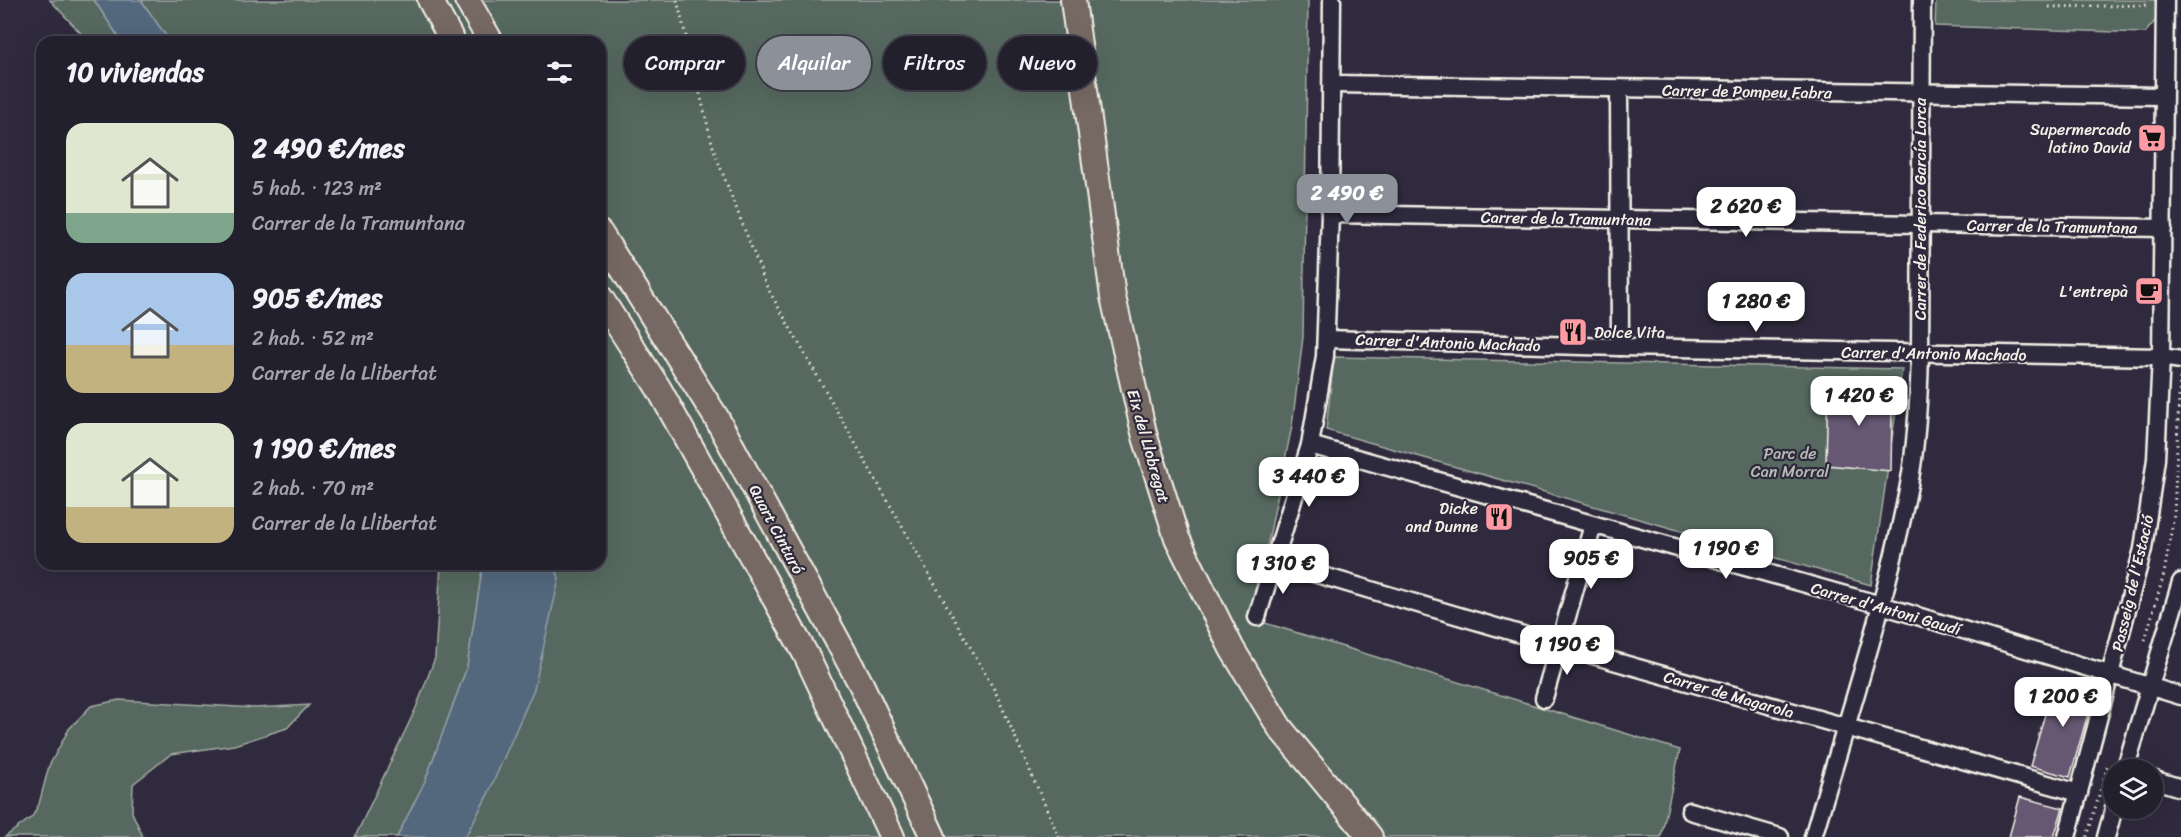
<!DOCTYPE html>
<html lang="es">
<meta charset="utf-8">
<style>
:root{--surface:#23202e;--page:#2b2836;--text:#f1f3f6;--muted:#a3a3aa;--line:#403e4a;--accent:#8c9099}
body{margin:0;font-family:Sriracha,sans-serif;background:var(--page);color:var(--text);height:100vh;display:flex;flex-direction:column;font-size:22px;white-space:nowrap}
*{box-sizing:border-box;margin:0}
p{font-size:20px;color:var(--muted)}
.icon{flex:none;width:33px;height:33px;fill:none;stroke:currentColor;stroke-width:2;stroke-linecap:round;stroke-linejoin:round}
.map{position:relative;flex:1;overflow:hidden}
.details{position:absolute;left:36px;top:36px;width:570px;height:534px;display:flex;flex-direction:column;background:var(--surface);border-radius:18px;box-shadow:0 6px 24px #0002,0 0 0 2px var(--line)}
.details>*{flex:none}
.banner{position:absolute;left:624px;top:36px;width:570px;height:54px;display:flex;gap:12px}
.fabs{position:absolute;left:2103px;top:759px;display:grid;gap:12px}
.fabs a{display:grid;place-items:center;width:60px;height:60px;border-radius:50%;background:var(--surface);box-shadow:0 6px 24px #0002,0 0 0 2px var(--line);font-size:30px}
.price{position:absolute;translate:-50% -51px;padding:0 14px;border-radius:12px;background:#fff;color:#222;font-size:20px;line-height:39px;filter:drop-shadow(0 2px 3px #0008)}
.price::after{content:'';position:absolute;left:50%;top:36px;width:18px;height:14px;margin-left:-9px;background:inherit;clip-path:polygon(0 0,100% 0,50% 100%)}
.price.selected{background:var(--accent);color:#fff}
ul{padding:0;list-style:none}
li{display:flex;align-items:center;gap:18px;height:150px;padding:0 30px}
li span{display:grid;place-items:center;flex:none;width:168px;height:120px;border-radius:18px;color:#555}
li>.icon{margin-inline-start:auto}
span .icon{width:72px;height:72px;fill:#fffc;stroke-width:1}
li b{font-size:26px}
h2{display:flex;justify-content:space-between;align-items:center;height:72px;padding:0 30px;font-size:26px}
.pill{padding:0 21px;border-radius:27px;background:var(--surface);box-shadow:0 6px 24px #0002,0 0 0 2px var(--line);font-size:21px;line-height:54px}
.pill.selected{background:var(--accent);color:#fff}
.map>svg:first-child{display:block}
</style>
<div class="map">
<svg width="2181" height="837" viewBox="0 0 2181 837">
<rect width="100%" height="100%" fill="#2f2a3d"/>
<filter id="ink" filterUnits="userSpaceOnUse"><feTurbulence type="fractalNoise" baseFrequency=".0167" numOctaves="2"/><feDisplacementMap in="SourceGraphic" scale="12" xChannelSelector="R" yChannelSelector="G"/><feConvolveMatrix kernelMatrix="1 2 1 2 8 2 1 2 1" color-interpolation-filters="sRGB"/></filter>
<g filter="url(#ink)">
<g fill="#566861" stroke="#a5aca4" stroke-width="1.5">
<polygon points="50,0 94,0 122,42 89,42"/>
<polygon points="141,0 1308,0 1303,337 1292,426 1252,619 1680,750 1661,837 465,837 488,794 559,579 555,564 600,564 600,42 170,42"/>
<polygon points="1936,0 2155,0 2159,16 2145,33 1935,26"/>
<polygon points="1334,357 1902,369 1871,585 1326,430"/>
<polygon points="441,564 483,564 467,667 425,782 397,837 355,837 416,708 435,658"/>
<polygon points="119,700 255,708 309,705 287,728 234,745 171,754 133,784 132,812 143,837 5,837 32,817 39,804 49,766 69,729 91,706"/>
</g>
<g fill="#52677d" stroke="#939ea8" stroke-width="1.5">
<polygon points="94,0 141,0 170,42 122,42"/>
<polygon points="483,564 555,564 559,579 534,689 488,794 465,837 397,837 425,781 467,667"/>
</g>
<g fill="#665873" stroke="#f4f1e8" stroke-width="1.5">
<polygon points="1828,384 1887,384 1884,410 1892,410 1891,471 1826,465"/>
<polygon points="2055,680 2095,689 2070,777 2030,766"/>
<polygon points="2020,797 2063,808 2054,837 2009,837"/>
</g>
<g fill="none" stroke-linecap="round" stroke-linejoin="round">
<g stroke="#f4f1e8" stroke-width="21">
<g id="minor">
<polyline points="1332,84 2162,96"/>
<polyline points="1619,89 1620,347"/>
<polyline points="1330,214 2163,228"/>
<polyline points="1326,339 1620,347 2161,357 2181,360"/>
<polyline points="1310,445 1881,605 2181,696"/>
<polyline points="1276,562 1557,645 2079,793"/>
<polyline points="1257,617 1310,445 1325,356 1330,214 1332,0"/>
<polyline points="1544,698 1593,525"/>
<polyline points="2125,770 2181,582"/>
<polyline points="2152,779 2181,788"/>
<polyline points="1690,811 1780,837"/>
<path d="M1813,837c34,-116 73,-233 96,-352 8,-43 10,-88 11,-132l2,-353"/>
<polyline points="2067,837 2143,549 2156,459 2161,357 2165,0"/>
<polyline points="2106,837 2114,808"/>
</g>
</g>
<g stroke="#f4f1e8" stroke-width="28">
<g id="highway">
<polyline points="430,0 453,42"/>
<polyline points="467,0 491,42"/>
<polyline points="1073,0 1113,297 1145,437 1177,538 1232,649 1280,728 1370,837"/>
<polyline points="600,233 716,417 861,684 933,837"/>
<polyline points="600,297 659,389 806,655 892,837"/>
</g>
</g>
<g stroke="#f4f1e8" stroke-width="3" stroke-dasharray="1.5 4.5" stroke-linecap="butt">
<polyline points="677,0 714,151 767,287 995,691 1059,837"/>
<polyline points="2049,7 2149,5"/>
<polyline points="2145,640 2164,574 2174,515 2180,374"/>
<polyline points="2087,837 2108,764"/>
</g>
<use href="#minor" stroke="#2f2a3d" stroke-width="16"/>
<use href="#highway" stroke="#766964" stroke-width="24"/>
</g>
</g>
<defs>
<g id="supermarket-square" transform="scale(1.5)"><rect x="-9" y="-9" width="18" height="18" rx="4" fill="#ff9aa2" stroke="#2f2a3d"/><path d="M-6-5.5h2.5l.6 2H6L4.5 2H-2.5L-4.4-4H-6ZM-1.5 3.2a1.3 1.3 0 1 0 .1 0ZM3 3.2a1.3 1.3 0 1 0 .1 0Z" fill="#111"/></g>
<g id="cafe-square" transform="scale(1.5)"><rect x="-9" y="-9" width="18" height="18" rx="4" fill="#ff9aa2" stroke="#2f2a3d"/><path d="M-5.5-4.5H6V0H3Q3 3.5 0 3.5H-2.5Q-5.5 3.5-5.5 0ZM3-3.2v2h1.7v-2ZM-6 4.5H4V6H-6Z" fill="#111"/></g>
<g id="restaurant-square" transform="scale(1.5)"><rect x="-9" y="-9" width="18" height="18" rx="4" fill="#ff9aa2" stroke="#2f2a3d"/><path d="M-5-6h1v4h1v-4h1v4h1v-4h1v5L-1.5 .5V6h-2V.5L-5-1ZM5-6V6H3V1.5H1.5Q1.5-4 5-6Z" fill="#111"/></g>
</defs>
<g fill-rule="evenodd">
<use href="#supermarket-square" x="2152" y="138"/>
<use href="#cafe-square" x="2149" y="291"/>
<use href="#restaurant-square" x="1573" y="332"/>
<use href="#restaurant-square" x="1499" y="517"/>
</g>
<g text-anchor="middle" stroke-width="4.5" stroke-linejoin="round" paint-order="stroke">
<g font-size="16" fill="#f4f1e8" stroke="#2f2a3d">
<text transform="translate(1747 91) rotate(1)" y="6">Carrer de Pompeu Fabra</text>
<text transform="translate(1920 209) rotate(-90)" y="6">Carrer de Federico García Lorca</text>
<text transform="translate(1566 218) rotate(1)" y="6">Carrer de la Tramuntana</text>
<text transform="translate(2052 226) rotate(1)" y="6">Carrer de la Tramuntana</text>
<text transform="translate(1448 342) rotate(2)" y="6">Carrer d'Antonio Machado</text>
<text transform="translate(1934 353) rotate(1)" y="6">Carrer d'Antonio Machado</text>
<text transform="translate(1149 446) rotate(74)" y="6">Eix del Llobregat</text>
<text transform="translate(777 529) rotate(62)" y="6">Quart Cinturó</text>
<text transform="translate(2132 583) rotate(-77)" y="6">Passeig de l'Estació</text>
<text transform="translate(1886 608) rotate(16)" y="6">Carrer d'Antoni Gaudí</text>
<text transform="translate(1729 694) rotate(16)" y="6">Carrer de Magarola</text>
</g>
<g font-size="16" fill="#f4f1e8" stroke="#2f2a3d" text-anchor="end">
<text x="2131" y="135">Supermercado<tspan x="2131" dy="18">latino David</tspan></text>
<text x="2128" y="297">L'entrepà</text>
<text x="1594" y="338" text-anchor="start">Dolce Vita</text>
<text x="1478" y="514">Dicke<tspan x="1478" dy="18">and Dunne</tspan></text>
</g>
<g font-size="16" fill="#b5bab2" stroke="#2f2a3d">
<text x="1790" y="459">Parc de<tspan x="1790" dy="18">Can Morral</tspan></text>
</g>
</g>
</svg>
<div class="fabs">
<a><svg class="icon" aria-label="layers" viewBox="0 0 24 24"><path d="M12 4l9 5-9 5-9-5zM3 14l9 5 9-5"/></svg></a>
</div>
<b class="price selected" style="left:1347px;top:225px">2 490 €</b>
<b class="price" style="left:1746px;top:238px">2 620 €</b>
<b class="price" style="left:1756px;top:333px">1 280 €</b>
<b class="price" style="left:1859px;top:427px">1 420 €</b>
<b class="price" style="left:1309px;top:508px">3 440 €</b>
<b class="price" style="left:1726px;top:580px">1 190 €</b>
<b class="price" style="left:1591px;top:590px">905 €</b>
<b class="price" style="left:1283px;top:595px">1 310 €</b>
<b class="price" style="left:1567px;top:676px">1 190 €</b>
<b class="price" style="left:2063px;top:728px">1 200 €</b>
<div class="banner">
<a class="pill">Comprar</a>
<a class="pill selected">Alquilar</a>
<a class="pill">Filtros</a>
<a class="pill">Nuevo</a>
</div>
<section class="details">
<h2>10 viviendas<svg class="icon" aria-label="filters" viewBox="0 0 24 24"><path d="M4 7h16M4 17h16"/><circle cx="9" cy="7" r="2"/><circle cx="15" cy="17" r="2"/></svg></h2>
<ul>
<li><span style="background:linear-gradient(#dfe7d0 75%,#7fa58c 0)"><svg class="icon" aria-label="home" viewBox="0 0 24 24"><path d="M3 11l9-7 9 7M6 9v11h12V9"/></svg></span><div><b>2 490 €/mes</b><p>5 hab. · 123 m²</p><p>Carrer de la Tramuntana</p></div></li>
<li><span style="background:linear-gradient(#a9c7e8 60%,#c2b280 0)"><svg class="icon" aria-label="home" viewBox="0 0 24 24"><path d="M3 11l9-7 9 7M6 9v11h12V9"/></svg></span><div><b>905 €/mes</b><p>2 hab. · 52 m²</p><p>Carrer de la Llibertat</p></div></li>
<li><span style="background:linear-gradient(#dfe7d0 70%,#c2b280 0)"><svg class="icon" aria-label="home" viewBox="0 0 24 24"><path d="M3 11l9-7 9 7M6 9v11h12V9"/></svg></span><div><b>1 190 €/mes</b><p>2 hab. · 70 m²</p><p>Carrer de la Llibertat</p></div></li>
</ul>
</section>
</div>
